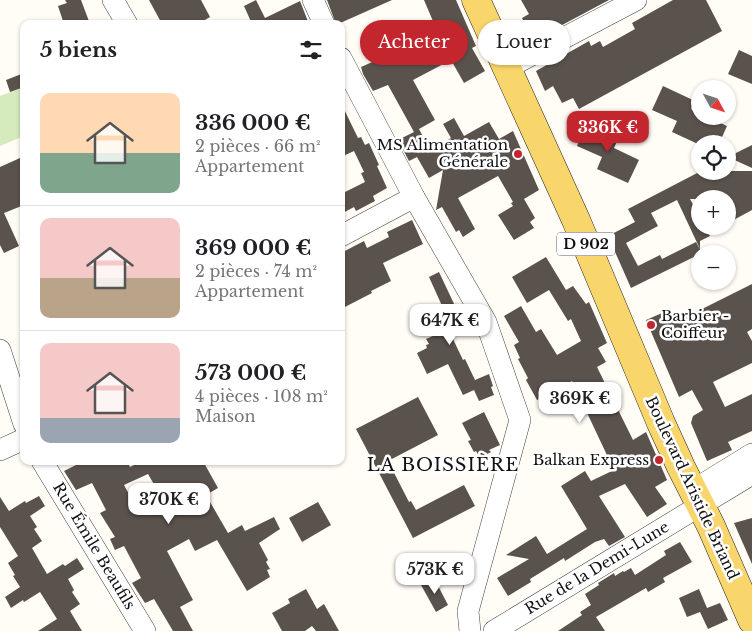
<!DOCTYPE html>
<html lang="fr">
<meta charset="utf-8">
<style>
:root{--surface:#fff;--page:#f6f6f6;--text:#202124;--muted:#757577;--line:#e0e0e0;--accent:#c4262e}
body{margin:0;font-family:"Libre Baskerville",serif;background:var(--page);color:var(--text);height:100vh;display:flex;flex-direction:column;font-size:19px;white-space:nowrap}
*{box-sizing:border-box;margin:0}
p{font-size:16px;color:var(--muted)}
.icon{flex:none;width:28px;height:28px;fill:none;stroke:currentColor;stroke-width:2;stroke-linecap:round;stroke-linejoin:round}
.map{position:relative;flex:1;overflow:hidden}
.sheet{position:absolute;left:20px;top:20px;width:325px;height:445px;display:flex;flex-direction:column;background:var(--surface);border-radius:10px;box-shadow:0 1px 4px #0004}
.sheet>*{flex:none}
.guide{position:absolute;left:360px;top:20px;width:316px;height:45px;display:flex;gap:10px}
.needle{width:32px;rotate:130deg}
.buttons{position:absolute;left:691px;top:80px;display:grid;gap:10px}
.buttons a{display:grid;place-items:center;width:45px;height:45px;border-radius:50%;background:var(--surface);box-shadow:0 1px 4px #0004;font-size:25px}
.price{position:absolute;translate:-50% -42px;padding:0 11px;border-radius:10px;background:#fff;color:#222;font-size:16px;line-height:32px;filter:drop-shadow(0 1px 2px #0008)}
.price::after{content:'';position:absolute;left:50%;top:30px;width:15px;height:11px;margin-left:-8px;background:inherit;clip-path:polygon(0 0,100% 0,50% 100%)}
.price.current{background:var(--accent);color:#fff}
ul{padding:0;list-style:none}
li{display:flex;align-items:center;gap:15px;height:125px;padding:0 20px}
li+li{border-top:1px solid var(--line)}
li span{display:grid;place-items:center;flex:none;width:140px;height:100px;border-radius:10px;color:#555}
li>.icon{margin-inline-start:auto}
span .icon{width:60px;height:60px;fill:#fffc;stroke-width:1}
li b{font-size:21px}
h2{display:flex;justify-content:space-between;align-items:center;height:60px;padding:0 20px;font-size:21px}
.pill{padding:0 18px;border-radius:22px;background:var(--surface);box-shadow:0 1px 4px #0004;font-size:18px;line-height:45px}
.pill.current{background:var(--accent);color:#fff}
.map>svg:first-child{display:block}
</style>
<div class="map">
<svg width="752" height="631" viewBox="0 0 752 631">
<rect width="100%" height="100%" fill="#fffdf5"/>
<polygon fill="#d5ebbd" points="24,87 24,136 0,146 0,96"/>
<g fill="#5a524d" fill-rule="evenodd">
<polygon points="65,0 81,0 90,24 64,24 58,6 67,3"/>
<polygon points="149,0 201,0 210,17 198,24 162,24"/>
<polygon points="256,0 265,18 300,1 309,24 252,24 244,6"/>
<polygon points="327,0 392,0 338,24 336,24"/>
<polygon points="424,0 456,0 476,46 472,48 485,71 464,83 451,60 413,80 435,120 419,129 430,150 451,138 443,124 454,118 464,136 489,122 499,139 513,131 539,190 524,199 535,218 530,222 534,228 514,240 498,215 513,206 511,203 513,202 498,176 458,198 475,229 463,237 459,230 456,232 442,207 436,210 443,170 429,178 417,157 409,161 398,140 414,132 388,85 373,91 363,74 361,67 438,33"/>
<polygon points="521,0 609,0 534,40 522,18 529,14"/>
<polygon points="673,0 706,0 722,31 579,109 573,98 562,103 553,86 545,91 536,71 589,41 591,46 600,41 603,47 635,29 632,23"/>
<polygon points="739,50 752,56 752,84 728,74"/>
<polygon points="24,73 24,87 10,92 6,80"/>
<polygon points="663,86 695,101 691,109 700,113 700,116 706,116 727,126 719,144 708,139 705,144 698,144 672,132 677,121 652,110"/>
<polygon points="341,103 358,138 361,137 365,145 369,143 379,165 377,166 387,188 373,196 375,201 356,211 354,207 341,214 341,194 365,182 361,173 364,172 354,151 341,157"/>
<polygon points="587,123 619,137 614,148 639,160 628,183 597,169 602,157 577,146"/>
<polygon points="752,145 752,168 728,157"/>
<polygon points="20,158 24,166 24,205 4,213 19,246 4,253 0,245 0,167"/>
<polygon points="701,171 752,171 752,210 728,223 728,199 690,199 700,217 700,226 705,226 710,236 700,241 700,249 677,200 651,213 658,226 626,243 638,266 660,255 662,259 696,242 702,253 631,288 608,236 635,222 628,209"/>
<polygon points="412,220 423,244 383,263 391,281 371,291 372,293 341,309 341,253 364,241 367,248 389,237 387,232"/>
<polygon points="546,257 566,290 573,286 586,304 589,302 607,343 598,348 606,362 597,367 633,440 646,432 667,480 655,487 667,504 647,517 625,484 599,496 625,537 609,546 604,539 595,542 565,561 564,558 530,579 531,582 508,596 497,578 529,559 506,555 536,536 547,554 587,529 561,486 585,471 591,481 614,470 572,381 537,400 526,380 528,378 518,359 520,358 514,345 519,342 504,316 521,306 536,332 541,329 557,355 581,341 571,319 568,321 549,290 527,303 512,277"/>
<polygon points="439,272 456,308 451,310 460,334 452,337 463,360 465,359 475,380 489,374 493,386 491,387 494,395 479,401 474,390 463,395 448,364 427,374 417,353 427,348 426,345 429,344 426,339 435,335 426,314 443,308 429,277"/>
<polygon points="752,284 752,329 747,332 752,341 752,363 713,382 725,407 752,394 752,431 728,442 732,450 707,461 691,423 693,416 703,410 692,390 679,397 646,320 662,313 665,317 669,315 674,323"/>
<polygon points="418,397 438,435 388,461 409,502 411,501 416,510 464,485 475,506 413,538 356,429"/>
<polygon points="484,412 500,445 489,450 491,452 480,458 476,451 474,452 468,441 471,440 462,423"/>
<path d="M84,461h43l3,6 12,-6h61l15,27 -12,7 22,38 14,-8 3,6 29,-14 6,12 -21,14 9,17 -2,2 4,7 -3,1 3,7 -23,14 -30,-51 -22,11 -6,-12 -22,12 26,49 -13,7 13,24h-20l-19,-32 -9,4 -13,-20 9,-5 -17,-32 -9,4 -5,-11 5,-2 -15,-24 6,-3 -14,-27 -16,7 -12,-19zM148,474l14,24 -24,13 -14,-26z"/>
<polygon points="39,496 45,506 30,516 37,527 34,529 42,541 32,548 47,574 63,564 65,566 77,558 84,569 68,579 74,590 72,592 80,604 70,611 82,631 38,631 57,619 40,592 24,602 23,600 11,608 5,597 20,587 13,576 15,575 8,563 18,556 0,527 0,497 9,511 25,501 26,503"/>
<polygon points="318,502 331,525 302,542 289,518"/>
<polygon points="752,518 752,564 734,523"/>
<polygon points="680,542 692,562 663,578 665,582 648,592 646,588 596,617 605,631 558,631 582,615 580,612 591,605 585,594 599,585 598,583 614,573 615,576 623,571 624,572 631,568 635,575 666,555 664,551"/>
<polygon points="434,578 448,605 436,612 421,585"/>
<polygon points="306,589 317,609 324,604 339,631 316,631 312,626 305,631 282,631 272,613 290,603 288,599"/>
<polygon points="699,589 707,608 720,603 728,620 708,629 700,612 687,617 679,598"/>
</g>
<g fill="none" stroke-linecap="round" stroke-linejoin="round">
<g stroke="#444" stroke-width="22">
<g id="minor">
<polyline points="113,0 127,24"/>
<polyline points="313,0 324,24"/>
<polyline points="341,58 414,197 486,322 520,420 468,611 470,631"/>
<polyline points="507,68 636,0"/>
<polyline points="341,236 414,197"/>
<polyline points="0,350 24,424"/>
<polyline points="0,450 24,439"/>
<polyline points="42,461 145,631"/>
<polyline points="692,491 752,454"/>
<polyline points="494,631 752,474"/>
</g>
</g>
<g stroke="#222" stroke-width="29">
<polyline id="major" points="476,0 576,220 661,423 681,467 711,526 752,620"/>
</g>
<use href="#minor" stroke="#fff" stroke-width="21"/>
<use href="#major" stroke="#f9d66b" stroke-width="28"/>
</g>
<g fill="#c4262e" stroke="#fff" stroke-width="2">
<circle cx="518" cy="154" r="5"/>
<circle cx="651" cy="325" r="5"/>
<circle cx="659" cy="460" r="5"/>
</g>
<g text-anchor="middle" stroke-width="5" stroke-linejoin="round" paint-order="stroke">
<rect fill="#fff" stroke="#585858" stroke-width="1" x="557" y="232.5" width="58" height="23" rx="4"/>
<g font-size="14" font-weight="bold" fill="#111">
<text x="586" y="249">D 902</text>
</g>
<g font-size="15" fill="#111" stroke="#fff" text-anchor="end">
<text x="508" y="150">MS Alimentation<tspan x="508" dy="17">Générale</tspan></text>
<text x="661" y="321" text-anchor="start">Barbier -<tspan x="661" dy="17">Coiffeur</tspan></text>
<text x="649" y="465">Balkan Express</text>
</g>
<g font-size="15" fill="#111" stroke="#fff">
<text transform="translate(692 488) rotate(65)" y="5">Boulevard Aristide Briand</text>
<text transform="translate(94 546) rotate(59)" y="5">Rue Émile Beaufils</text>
<text transform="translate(597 568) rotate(-31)" y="5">Rue de la Demi-Lune</text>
</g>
<g font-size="18" letter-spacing="1" fill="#111" stroke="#fff">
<text x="443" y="471">LA BOISSIÈRE</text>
</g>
</g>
</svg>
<div class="buttons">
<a><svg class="needle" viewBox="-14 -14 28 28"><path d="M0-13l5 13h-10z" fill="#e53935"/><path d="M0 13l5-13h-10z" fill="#757577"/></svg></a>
<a><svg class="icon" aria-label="locate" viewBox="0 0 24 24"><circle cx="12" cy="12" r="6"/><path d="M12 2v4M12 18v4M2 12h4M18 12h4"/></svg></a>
<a>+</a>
<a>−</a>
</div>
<b class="price current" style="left:608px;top:153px">336K €</b>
<b class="price" style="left:450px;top:346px">647K €</b>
<b class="price" style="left:580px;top:424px">369K €</b>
<b class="price" style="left:169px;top:525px">370K €</b>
<b class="price" style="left:435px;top:595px">573K €</b>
<div class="guide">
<a class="pill current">Acheter</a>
<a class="pill">Louer</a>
</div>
<section class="sheet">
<h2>5 biens<svg class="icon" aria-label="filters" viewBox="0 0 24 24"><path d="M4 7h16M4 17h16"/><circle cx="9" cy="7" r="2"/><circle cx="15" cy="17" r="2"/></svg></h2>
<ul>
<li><span style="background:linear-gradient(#ffd9b3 60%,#7fa58c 0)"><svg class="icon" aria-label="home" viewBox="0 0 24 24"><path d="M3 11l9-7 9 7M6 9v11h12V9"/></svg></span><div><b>336 000 €</b><p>2 pièces · 66 m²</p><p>Appartement</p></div></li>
<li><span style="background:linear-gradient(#f6c9c9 60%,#b9a48a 0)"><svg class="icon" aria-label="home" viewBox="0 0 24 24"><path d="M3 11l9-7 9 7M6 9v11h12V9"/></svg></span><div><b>369 000 €</b><p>2 pièces · 74 m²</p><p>Appartement</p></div></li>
<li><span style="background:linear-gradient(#f6c9c9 75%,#9aa5b1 0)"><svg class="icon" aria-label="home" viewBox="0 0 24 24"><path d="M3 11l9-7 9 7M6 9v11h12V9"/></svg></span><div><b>573 000 €</b><p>4 pièces · 108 m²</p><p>Maison</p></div></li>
</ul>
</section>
</div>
